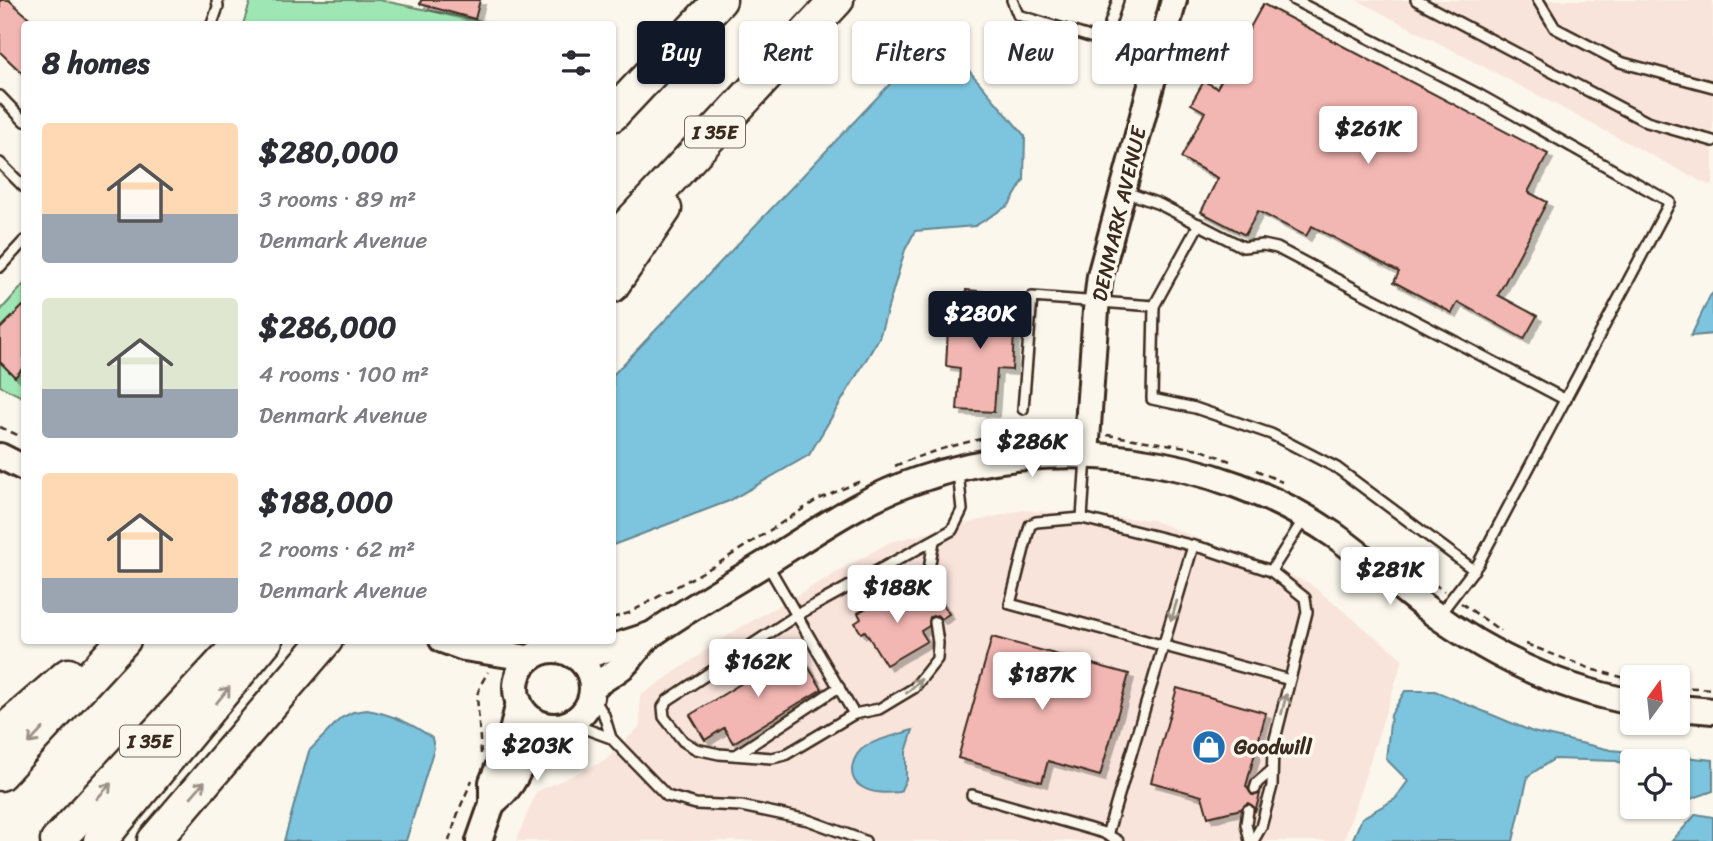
<!DOCTYPE html>
<meta charset="utf-8">
<style>
:root{--surface:#fff;--page:#f2f2f3;--text:#2b2b33;--muted:#7c7c81;--accent:#111827}
body{margin:0;font-family:Sriracha,sans-serif;background:var(--page);color:var(--text);height:100vh;display:flex;flex-direction:column;font-size:26px;white-space:nowrap}
*{box-sizing:border-box;margin:0}
p{font-size:23px;color:var(--muted)}
.icon{flex:none;width:38px;height:38px;fill:none;stroke:currentColor;stroke-width:2;stroke-linecap:round;stroke-linejoin:round}
.map{position:relative;flex:1;overflow:hidden}
.details{position:absolute;left:21px;top:21px;width:595px;height:623px;display:flex;flex-direction:column;background:var(--surface);border-radius:7px;box-shadow:0 2px 5px #0004}
.details>*{flex:none}
.hud{position:absolute;left:637px;top:21px;width:665px;height:63px;display:flex;gap:14px}
.needle{width:46px;rotate:15deg}
.fabs{position:absolute;left:1620px;top:665px;display:grid;gap:14px}
.fabs a{display:grid;place-items:center;width:70px;height:70px;border-radius:7px;background:var(--surface);box-shadow:0 2px 5px #0004;font-size:35px}
.price{position:absolute;translate:-50% -60px;padding:0 16px;border-radius:7px;background:#fff;color:#222;font-size:23px;line-height:46px;filter:drop-shadow(0 2px 4px #0008)}
.price::after{content:'';position:absolute;left:50%;top:42px;width:21px;height:16px;margin-left:-10px;background:inherit;clip-path:polygon(0 0,100% 0,50% 100%)}
.price.selected{background:var(--accent);color:#fff}
ul{padding:0;list-style:none}
li{display:flex;align-items:center;gap:21px;height:175px;padding:0 21px}
li span{display:grid;place-items:center;flex:none;width:196px;height:140px;border-radius:7px;color:#555}
li>.icon{margin-inline-start:auto}
span .icon{width:84px;height:84px;fill:#fffc;stroke-width:1}
li b{font-size:30px}
h2{display:flex;justify-content:space-between;align-items:center;height:84px;padding:0 21px;font-size:30px}
.tag{padding:0 24px;border-radius:7px;background:var(--surface);box-shadow:0 2px 5px #0004;font-size:24px;line-height:63px}
.tag.selected{background:var(--accent);color:#fff}
.map>svg:first-child{display:block}
</style>
<div class="map">
<svg width="1713" height="841" viewBox="0 0 1713 841">
<defs>
<filter id="shadow"><feDropShadow dx="5" dy="5" stdDeviation="0" flood-color="#0004"/></filter>
</defs>
<rect width="100%" height="100%" fill="#fbf7ec"/>
<filter id="ink" filterUnits="userSpaceOnUse"><feTurbulence type="fractalNoise" baseFrequency=".0143" numOctaves="2"/><feDisplacementMap in="SourceGraphic" scale="14" xChannelSelector="R" yChannelSelector="G"/><feConvolveMatrix kernelMatrix="1 2 1 2 8 2 1 2 1" color-interpolation-filters="sRGB"/></filter>
<g filter="url(#ink)">
<g fill="#f9e4db">
<polygon points="1357,0 1713,0 1713,186 1704,183"/>
<polygon points="1022,510 1152,520 1309,583 1403,659 1344,841 516,841 536,792 606,760 640,726 640,696 736,630 890,542"/>
</g>
<g fill="#9ee6b4" stroke="#6c8869" stroke-width="2">
<polygon points="251,0 379,0 495,24 243,24"/>
<polygon points="24,284 24,398 0,386 0,311"/>
</g>
<g fill="#7dc4de" stroke="#638691" stroke-width="2">
<polygon points="936,49 960,60 1025,136 1024,180 1009,205 975,226 915,231 905,250 879,338 809,455 729,501 613,545 613,375 908,65"/>
<polygon points="1713,293 1713,334 1691,336 1710,296"/>
<polygon points="1405,691 1435,691 1533,732 1611,750 1713,760 1713,791 1688,800 1678,793 1678,761 1633,761 1633,767 1616,761 1554,759 1528,776 1513,841 1352,841 1362,818 1395,799 1408,781 1386,759 1391,715"/>
<path d="M367,710c23,4 46,14 65,28l2,10 -28,93h-122l25,-90 32,-33 12,-6z"/>
<path d="M913,730l-7,22v27l-6,13c-12,1 -28,2 -38,-5 -17,-9 -10,-33 4,-41 14,-8 32,-11 47,-16z"/>
<polygon points="1696,814 1713,817 1713,841 1672,841"/>
</g>
<g fill="#f3b7b3" stroke="#3b2a1e" stroke-width="2" filter="url(#shadow)">
<polygon points="0,0 9,0 36,24 24,24 24,75 0,52"/>
<polygon points="421,0 480,0 475,19 420,4"/>
<polygon points="1263,4 1548,154 1528,192 1547,202 1498,295 1537,316 1524,339 1458,302 1452,313 1394,282 1399,272 1312,226 1306,236 1258,211 1245,235 1201,212 1218,178 1181,158 1205,112 1191,104 1204,81 1217,88"/>
<polygon points="966,290 1002,293 999,333 1014,334 1012,370 997,369 994,412 957,410 960,368 946,366 948,329 963,330"/>
<polygon points="24,305 24,367 15,377 0,362 0,329"/>
<polygon points="899,588 913,611 921,606 926,610 931,609 934,598 938,596 949,614 941,619 937,615 930,617 929,626 921,631 927,641 886,665 865,631 861,633 855,623 861,619 858,613"/>
<polygon points="992,637 1129,674 1100,776 1048,761 1042,782 958,758"/>
<polygon points="797,649 822,689 733,743 724,728 705,740 690,715"/>
<polygon points="1177,688 1266,713 1246,786 1252,795 1260,794 1255,812 1254,807 1248,803 1241,809 1208,817 1202,796 1151,782"/>
</g>
<g fill="none" stroke-linecap="round" stroke-linejoin="round">
<g stroke="#3b2a1e" stroke-width="14">
<g id="lane">
<polyline points="1012,0 1018,15 1158,58"/>
<polyline points="1294,0 1478,94 1670,202 1478,564 1439,615"/>
<polyline points="1416,0 1647,122 1713,141"/>
<polyline points="1538,0 1555,28 1620,62 1713,87"/>
<polyline points="212,24 218,7 217,0"/>
<polyline points="1104,41 1118,0"/>
<polyline points="0,96 24,121"/>
<polyline points="0,163 24,187"/>
<polyline points="1123,191 1159,204 1243,247 1263,245 1277,248 1566,400"/>
<polyline points="1199,224 1154,306 1152,399 1195,408 1271,434 1337,468 1474,570"/>
<polyline points="0,267 24,241"/>
<polyline points="1023,409 1032,297 1154,306"/>
<polyline points="1082,518 1086,457"/>
<polyline points="767,564 854,714"/>
<polyline points="1271,571 1304,519"/>
<polyline points="927,603 927,580 934,541"/>
<polyline points="935,622 938,643 937,659 914,688 879,709 854,714 785,755 772,758 719,754 696,749 683,741 664,717 663,707 668,700 797,615 952,530 962,510 958,472"/>
<polyline points="592,695 604,715 611,738"/>
<polyline points="567,722 611,738 667,796 696,804 741,806 808,820 865,841"/>
<polyline points="736,755 839,687"/>
<polyline points="1255,789 1257,783 1271,771"/>
<polyline points="972,795 1104,833 1118,841"/>
<polyline points="1248,810 1246,824 1250,841"/>
<polyline points="1107,835 1193,546"/>
<polyline points="1253,841 1261,827 1272,786 1273,747 1307,612 1305,598 1271,571 1206,549 1082,518 1036,522 1030,525 1010,604 1290,680"/>
</g>
</g>
<g stroke="#3b2a1e" stroke-width="30">
<g id="secondary">
<polyline points="1086,455 1096,310 1100,276 1174,0"/>
<polyline points="0,456 24,468"/>
<polyline points="442,640 464,648 528,658"/>
<circle cx="554" cy="688" r="38"/>
<polyline points="572,655 592,654 650,635"/>
<path d="M593,687c9,-7 20,-13 29,-20 12,-10 19,-26 32,-34 37,-26 76,-48 115,-72 48,-30 94,-63 149,-81 135,-47 298,-26 416,55 32,23 61,49 92,73 62,46 131,80 207,94"/>
<polyline points="1678,708 1713,711"/>
<path d="M492,804c5,-5 12,-10 16,-16 22,-27 10,-48 51,-62"/>
<polyline points="479,841 492,804 492,782 511,736 519,702"/>
</g>
</g>
<g stroke="#3b2a1e" stroke-width="37">
<g id="highway">
<polyline points="612,115 720,0"/>
<polyline points="612,242 837,0"/>
<polyline points="612,286 665,209"/>
<polyline points="0,734 68,675"/>
<polyline points="0,774 124,640"/>
<polyline points="57,841 243,640"/>
<polyline points="100,841 266,640"/>
<polyline points="154,841 326,640"/>
</g>
</g>
<g stroke="#3b2a1e" stroke-width="2.5" stroke-dasharray="7 5" stroke-linecap="butt">
<polyline points="0,427 24,438"/>
<polyline points="1107,435 1199,449 1230,461"/>
<path d="M895,466c45,-20 125,-40 174,-35"/>
<polyline points="1256,470 1282,482"/>
<polyline points="1404,563 1444,591"/>
<polyline points="1461,603 1501,631"/>
<polyline points="612,618 629,613 719,563 817,500 863,480"/>
<polyline points="1526,644 1594,670 1625,678"/>
<polyline points="1678,687 1713,689"/>
<polyline points="481,754 477,695 481,684 488,672"/>
<polyline points="449,841 459,810 472,780"/>
</g>
<use href="#lane" stroke="#fbf7ec" stroke-width="9"/>
<use href="#secondary" stroke="#fbf7ec" stroke-width="24"/>
<use href="#highway" stroke="#fbf7ec" stroke-width="32"/>
</g>
<defs><path id="oneway-shaft" d="M-6 0H5M1.5-3L5.5 0L1.5 3" fill="none" stroke-width="1.6" stroke-linecap="round" stroke-linejoin="round" transform="scale(1.75)"/></defs>
<g stroke="#9b9085">
<use href="#oneway-shaft" transform="translate(1174 611) rotate(106)"/>
<use href="#oneway-shaft" transform="translate(914 686) rotate(-43)"/>
<use href="#oneway-shaft" transform="translate(223 695) rotate(-51)"/>
<use href="#oneway-shaft" transform="translate(1284 704) rotate(-76)"/>
<use href="#oneway-shaft" transform="translate(36 736) rotate(133)"/>
<use href="#oneway-shaft" transform="translate(198 789) rotate(-49)"/>
<use href="#oneway-shaft" transform="translate(104 791) rotate(-47)"/>
</g>
</g>
<defs>
<g id="shop-disc" transform="scale(1.75)"><circle r="9.5" fill="#1f6fb2" stroke="#fbf7ec"/><path d="M-5-2.5h2.3a2.7 3.5 0 0 1 5.4 0H5L5.5 6h-11ZM-1.5-2.5h3a1.5 2.3 0 0 0-3 0Z" fill="#fff"/></g>
</defs>
<g fill-rule="evenodd">
<use href="#shop-disc" x="1209" y="747"/>
</g>
<g text-anchor="middle" stroke-width="7" stroke-linejoin="round" paint-order="stroke">
<g fill="#fbf7ec" stroke="#75685c" stroke-width="2">
<rect x="685" y="116.5" width="60" height="31" rx="5"/>
<rect x="120" y="725.5" width="60" height="31" rx="5"/>
</g>
<g font-size="19" font-weight="bold" fill="#3b2a1e">
<text x="715" y="139">I 35E</text>
<text x="150" y="748">I 35E</text>
</g>
<g font-size="21" fill="#3b2a1e" stroke="#fbf7ec">
<text transform="translate(1119 214) rotate(-77)" y="7">DENMARK AVENUE</text>
</g>
<g font-size="21" font-weight="bold" fill="#3b2a1e" stroke="#fbf7ec" text-anchor="start">
<text x="1234" y="754">Goodwill</text>
</g>
</g>
</svg>
<div class="fabs">
<a><svg class="needle" viewBox="-14 -14 28 28"><path d="M0-13l5 13h-10z" fill="#e53935"/><path d="M0 13l5-13h-10z" fill="#7c7c81"/></svg></a>
<a><svg class="icon" aria-label="locate" viewBox="0 0 24 24"><circle cx="12" cy="12" r="6"/><path d="M12 2v4M12 18v4M2 12h4M18 12h4"/></svg></a>
</div>
<b class="price" style="left:1368px;top:166px">$261K</b>
<b class="price selected" style="left:980px;top:351px">$280K</b>
<b class="price" style="left:1032px;top:479px">$286K</b>
<b class="price" style="left:1390px;top:607px">$281K</b>
<b class="price" style="left:897px;top:625px">$188K</b>
<b class="price" style="left:758px;top:699px">$162K</b>
<b class="price" style="left:1042px;top:712px">$187K</b>
<b class="price" style="left:537px;top:783px">$203K</b>
<div class="hud">
<a class="tag selected">Buy</a>
<a class="tag">Rent</a>
<a class="tag">Filters</a>
<a class="tag">New</a>
<a class="tag">Apartment</a>
</div>
<section class="details">
<h2>8 homes<svg class="icon" aria-label="filters" viewBox="0 0 24 24"><path d="M4 7h16M4 17h16"/><circle cx="9" cy="7" r="2"/><circle cx="15" cy="17" r="2"/></svg></h2>
<ul>
<li><span style="background:linear-gradient(#ffd9b3 65%,#9aa5b1 0)"><svg class="icon" aria-label="home" viewBox="0 0 24 24"><path d="M3 11l9-7 9 7M6 9v11h12V9"/></svg></span><div><b>$280,000</b><p>3 rooms · 89 m²</p><p>Denmark Avenue</p></div></li>
<li><span style="background:linear-gradient(#dfe7d0 65%,#9aa5b1 0)"><svg class="icon" aria-label="home" viewBox="0 0 24 24"><path d="M3 11l9-7 9 7M6 9v11h12V9"/></svg></span><div><b>$286,000</b><p>4 rooms · 100 m²</p><p>Denmark Avenue</p></div></li>
<li><span style="background:linear-gradient(#ffd9b3 75%,#9aa5b1 0)"><svg class="icon" aria-label="home" viewBox="0 0 24 24"><path d="M3 11l9-7 9 7M6 9v11h12V9"/></svg></span><div><b>$188,000</b><p>2 rooms · 62 m²</p><p>Denmark Avenue</p></div></li>
</ul>
</section>
</div>
